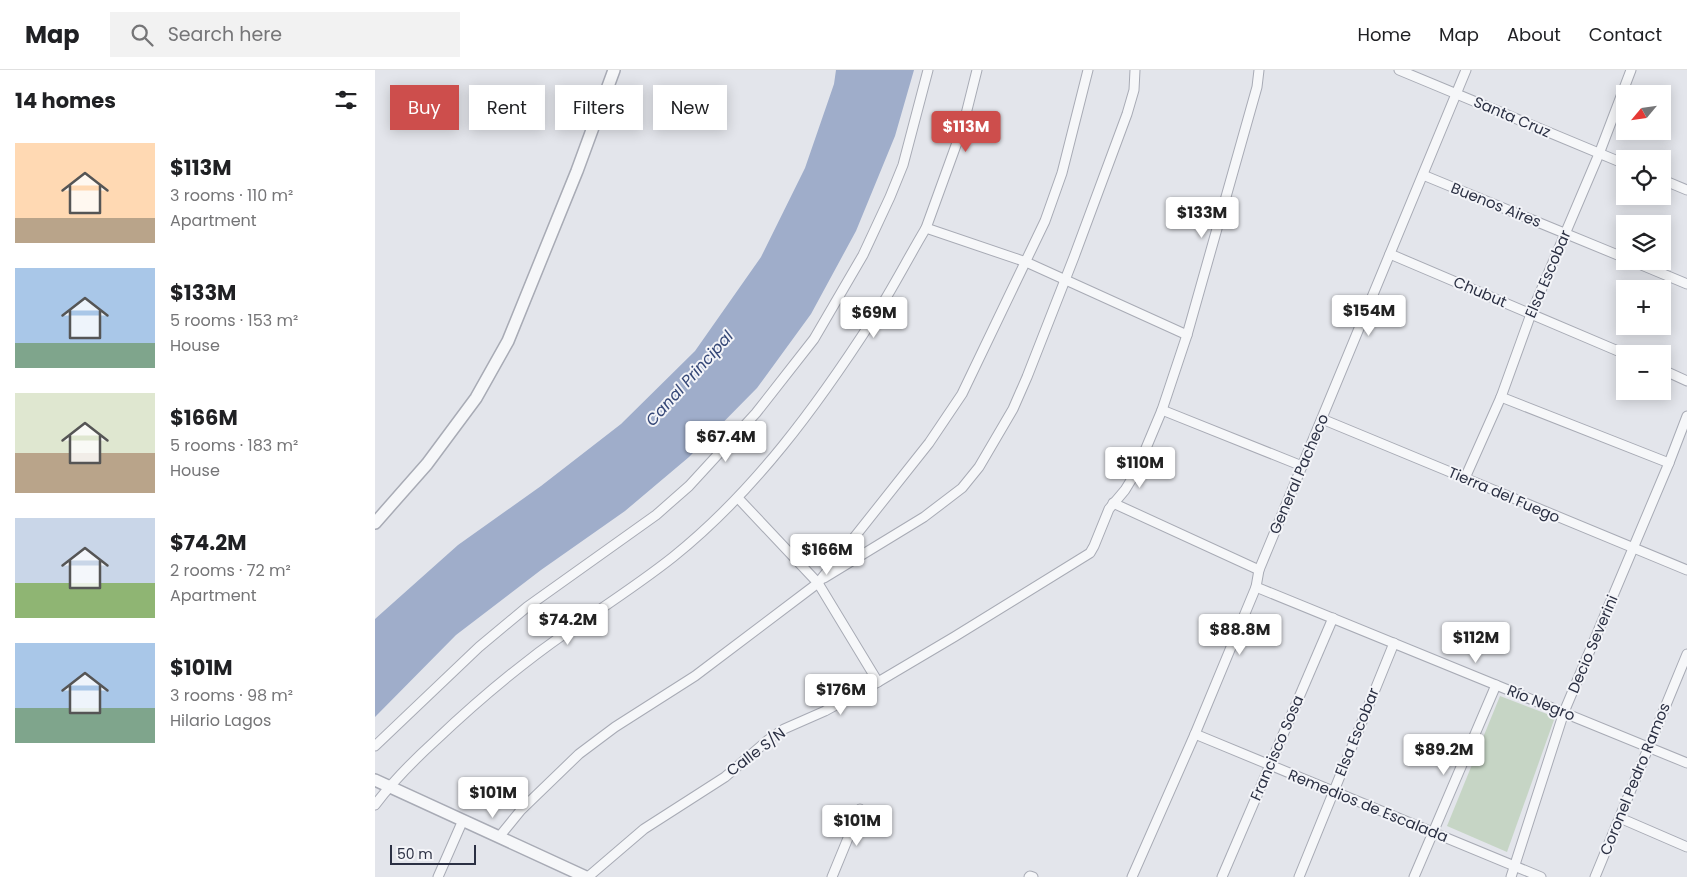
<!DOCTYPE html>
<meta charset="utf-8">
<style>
:root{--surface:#fff;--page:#f2f2f2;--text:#202124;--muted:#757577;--line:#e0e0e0;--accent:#cd4e4c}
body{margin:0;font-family:Poppins,sans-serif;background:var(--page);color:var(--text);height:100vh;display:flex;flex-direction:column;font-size:19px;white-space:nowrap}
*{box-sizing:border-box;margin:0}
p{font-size:16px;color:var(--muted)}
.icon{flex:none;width:28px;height:28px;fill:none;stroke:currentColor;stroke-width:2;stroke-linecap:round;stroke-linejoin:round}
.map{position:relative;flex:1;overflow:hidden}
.side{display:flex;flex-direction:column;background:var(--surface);width:375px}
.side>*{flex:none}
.hud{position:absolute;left:15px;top:15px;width:475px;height:45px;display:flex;gap:10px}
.needle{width:32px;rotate:241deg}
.controls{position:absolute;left:1241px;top:15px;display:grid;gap:10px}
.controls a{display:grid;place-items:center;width:55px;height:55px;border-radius:0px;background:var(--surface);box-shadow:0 2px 12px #0003;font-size:25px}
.scale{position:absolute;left:15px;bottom:12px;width:86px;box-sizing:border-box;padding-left:5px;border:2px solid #2b3043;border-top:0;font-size:14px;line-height:18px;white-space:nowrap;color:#2b3043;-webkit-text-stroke:4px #f3f4f8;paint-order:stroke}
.price{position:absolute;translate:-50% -42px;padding:0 11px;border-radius:5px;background:#fff;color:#222;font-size:16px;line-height:32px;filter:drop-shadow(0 1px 2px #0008)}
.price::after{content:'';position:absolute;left:50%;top:30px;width:15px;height:11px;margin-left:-8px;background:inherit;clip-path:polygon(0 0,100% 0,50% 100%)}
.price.selected{background:var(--accent);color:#fff}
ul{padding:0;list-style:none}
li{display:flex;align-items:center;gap:15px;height:125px;padding:0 15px}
li span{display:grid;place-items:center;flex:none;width:140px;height:100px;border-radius:0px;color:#555}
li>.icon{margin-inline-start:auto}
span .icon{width:60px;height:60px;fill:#fffc;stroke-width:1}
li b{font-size:21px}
h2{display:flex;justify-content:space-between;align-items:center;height:60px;padding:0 15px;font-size:21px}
.chip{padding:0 18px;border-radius:0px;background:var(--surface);box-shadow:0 2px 12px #0003;font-size:18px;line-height:45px}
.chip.selected{background:var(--accent);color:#fff}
header{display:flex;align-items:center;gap:30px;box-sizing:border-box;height:70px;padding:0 25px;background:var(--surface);border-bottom:1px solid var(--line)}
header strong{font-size:24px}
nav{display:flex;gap:28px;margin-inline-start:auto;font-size:18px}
.search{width:350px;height:45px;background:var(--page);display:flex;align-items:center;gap:12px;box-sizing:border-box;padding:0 18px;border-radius:0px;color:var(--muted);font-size:19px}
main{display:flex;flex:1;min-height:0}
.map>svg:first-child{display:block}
</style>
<header>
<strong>Map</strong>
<div class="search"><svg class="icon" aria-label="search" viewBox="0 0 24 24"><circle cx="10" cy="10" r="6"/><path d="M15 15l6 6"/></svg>Search here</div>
<nav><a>Home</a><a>Map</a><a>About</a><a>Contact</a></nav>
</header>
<main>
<section class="side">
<h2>14 homes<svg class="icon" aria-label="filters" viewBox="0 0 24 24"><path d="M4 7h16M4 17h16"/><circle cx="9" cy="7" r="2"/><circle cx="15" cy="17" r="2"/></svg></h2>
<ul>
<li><span style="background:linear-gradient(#ffd9b3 75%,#b9a48a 0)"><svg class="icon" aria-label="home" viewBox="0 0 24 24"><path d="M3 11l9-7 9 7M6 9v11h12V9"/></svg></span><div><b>$113M</b><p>3 rooms · 110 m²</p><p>Apartment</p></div></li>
<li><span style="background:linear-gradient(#a9c7e8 75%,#7fa58c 0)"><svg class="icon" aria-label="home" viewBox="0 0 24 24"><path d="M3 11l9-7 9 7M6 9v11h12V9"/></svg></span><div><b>$133M</b><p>5 rooms · 153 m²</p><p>House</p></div></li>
<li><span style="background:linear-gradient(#dfe7d0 60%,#b9a48a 0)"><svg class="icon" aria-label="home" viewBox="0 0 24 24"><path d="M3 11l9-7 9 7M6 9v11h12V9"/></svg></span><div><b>$166M</b><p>5 rooms · 183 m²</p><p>House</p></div></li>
<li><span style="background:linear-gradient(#c9d6e8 65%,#8fb573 0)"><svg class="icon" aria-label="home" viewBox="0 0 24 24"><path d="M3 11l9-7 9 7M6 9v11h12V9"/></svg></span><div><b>$74.2M</b><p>2 rooms · 72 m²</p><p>Apartment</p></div></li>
<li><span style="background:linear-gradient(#a9c7e8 65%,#7fa58c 0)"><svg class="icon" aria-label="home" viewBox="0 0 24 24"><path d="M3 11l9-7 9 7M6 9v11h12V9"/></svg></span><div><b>$101M</b><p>3 rooms · 98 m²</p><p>Hilario Lagos</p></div></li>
</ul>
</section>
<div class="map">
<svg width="1312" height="807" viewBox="0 0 1312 807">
<rect width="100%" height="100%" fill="#e3e5eb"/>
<polygon fill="#c6d5c5" points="1125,626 1180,647 1132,782 1072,756"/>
<polygon fill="#9fadca" points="461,0 539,0 520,66 481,161 436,244 382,318 314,387 250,441 166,500 81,565 0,647 0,549 83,475 166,416 246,354 320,281 386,187 430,98 459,14"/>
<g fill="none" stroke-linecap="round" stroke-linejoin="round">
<g stroke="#a8abb5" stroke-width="11">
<g id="minor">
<polyline points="1024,0 1250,94"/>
<polyline points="1048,105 1250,188"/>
<polyline points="1288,110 1312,120"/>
<polyline points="551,158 588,56 602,0"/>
<polyline points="1015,184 1250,284"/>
<polyline points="1257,191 1312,214"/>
<polyline points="1288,300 1312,311"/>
<polyline points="1126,327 1294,393"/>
<polyline points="787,340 927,396"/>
<polyline points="947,349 1312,500"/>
<polyline points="1090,408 1126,327 1156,244 1224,84 1256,0"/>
<polyline points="363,428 443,513 503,612"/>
<polyline points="738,433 884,500"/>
<polyline points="449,508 549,447 587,418 604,397 638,339 652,307 699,187 752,44 759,20 760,0"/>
<polyline points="881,517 1312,693"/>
<polyline points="820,664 1166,807"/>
<polyline points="0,676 104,577 152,537 281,445 314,416 381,343 439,269 488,185 515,127 528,95 553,0"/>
<path d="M0,735c18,-24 39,-45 61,-65 41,-39 85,-76 131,-108 36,-25 72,-48 106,-75 81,-65 144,-151 200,-238 19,-29 35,-61 53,-91l100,34 161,73"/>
<polyline points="1245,748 1312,777"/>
<polyline points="124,767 146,740 204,684 240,657 320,606 443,513 554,373 587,324 670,151 687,103 713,0"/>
<polyline points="63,807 88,750"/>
<polyline points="213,807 269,759 350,707 393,670 409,659 450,641 503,612 579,567 715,483 719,476 734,439 750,420 761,402 787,340 812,265 882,17 884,0"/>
<polyline points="457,807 485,739"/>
<polyline points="654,807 655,806 658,807"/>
<polyline points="757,807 820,664 881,517 884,500 1091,0"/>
<polyline points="847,807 958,548"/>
<polyline points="924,807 1019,573"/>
<polyline points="1039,807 1121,615"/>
<polyline points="1136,807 1189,642 1294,393 1312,346"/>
<polyline points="1220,807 1312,584"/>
</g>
</g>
<g stroke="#a8abb5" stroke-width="14">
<g id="tertiary">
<polyline points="0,453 52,394 101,328 133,271 202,101 239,0"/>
<polyline points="0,710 211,807"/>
</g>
</g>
<use href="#minor" stroke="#f6f7f9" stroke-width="9"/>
<use href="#tertiary" stroke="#f6f7f9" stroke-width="11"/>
</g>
<g text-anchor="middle" stroke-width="4" stroke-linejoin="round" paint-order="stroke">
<g font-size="15" fill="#2b3043" stroke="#f3f4f8">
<text transform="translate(1137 47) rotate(23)" y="5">Santa Cruz</text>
<text transform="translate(1121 135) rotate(22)" y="5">Buenos Aires</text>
<text transform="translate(1173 204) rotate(-67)" y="5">Elsa Escobar</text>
<text transform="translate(1105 222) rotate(23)" y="5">Chubut</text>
<text transform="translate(924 404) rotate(-67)" y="5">General Pacheco</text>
<text transform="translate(1129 425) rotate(23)" y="5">Tierra del Fuego</text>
<text transform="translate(1218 574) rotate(-67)" y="5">Decio Severini</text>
<text transform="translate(1166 633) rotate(22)" y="5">Río Negro</text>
<text transform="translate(982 662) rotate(-68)" y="5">Elsa Escobar</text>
<text transform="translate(902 678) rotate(-67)" y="5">Francisco Sosa</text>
<text transform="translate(381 682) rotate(-37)" y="5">Calle S/N</text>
<text transform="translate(1260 709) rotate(-68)" y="5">Coronel Pedro Ramos</text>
<text transform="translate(993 736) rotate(22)" y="5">Remedios de Escalada</text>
</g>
<g font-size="16" font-style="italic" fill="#364877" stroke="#f3f4f8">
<text transform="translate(314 308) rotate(-48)" y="6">Canal Principal</text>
</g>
</g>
</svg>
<div class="controls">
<a><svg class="needle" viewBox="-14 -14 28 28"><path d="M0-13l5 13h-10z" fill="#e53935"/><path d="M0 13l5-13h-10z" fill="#757577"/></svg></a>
<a><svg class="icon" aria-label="locate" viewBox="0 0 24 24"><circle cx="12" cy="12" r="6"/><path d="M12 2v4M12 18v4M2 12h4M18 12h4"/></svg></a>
<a><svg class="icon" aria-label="layers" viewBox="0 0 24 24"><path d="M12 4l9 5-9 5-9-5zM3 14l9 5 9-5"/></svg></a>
<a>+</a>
<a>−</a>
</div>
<div class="scale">50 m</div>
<b class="price selected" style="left:591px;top:83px">$113M</b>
<b class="price" style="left:827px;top:169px">$133M</b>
<b class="price" style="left:994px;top:267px">$154M</b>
<b class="price" style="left:499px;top:269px">$69M</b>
<b class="price" style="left:351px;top:393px">$67.4M</b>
<b class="price" style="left:765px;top:419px">$110M</b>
<b class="price" style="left:452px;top:506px">$166M</b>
<b class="price" style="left:193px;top:576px">$74.2M</b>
<b class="price" style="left:865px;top:586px">$88.8M</b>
<b class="price" style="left:1101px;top:594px">$112M</b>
<b class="price" style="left:466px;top:646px">$176M</b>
<b class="price" style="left:1069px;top:706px">$89.2M</b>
<b class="price" style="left:118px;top:749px">$101M</b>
<b class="price" style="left:482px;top:777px">$101M</b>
<div class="hud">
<a class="chip selected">Buy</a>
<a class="chip">Rent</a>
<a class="chip">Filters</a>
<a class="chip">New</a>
</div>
</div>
</main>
